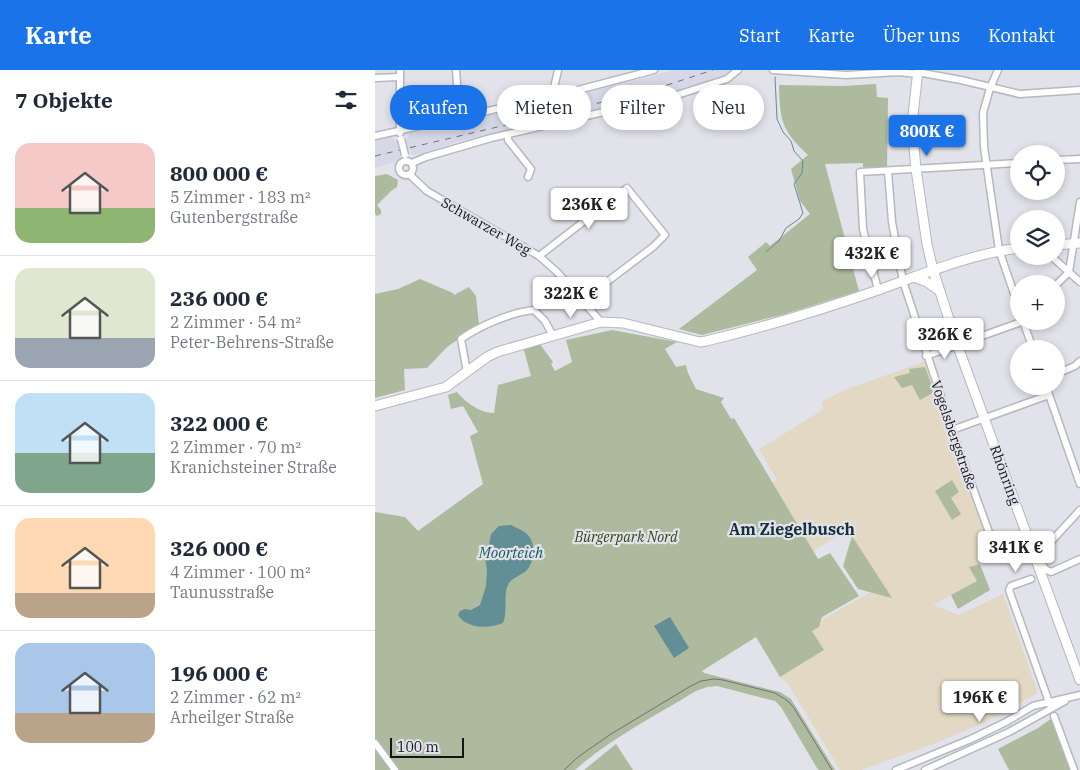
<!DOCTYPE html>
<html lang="de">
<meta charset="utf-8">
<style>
:root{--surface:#fff;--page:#f6f6f7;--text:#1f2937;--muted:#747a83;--line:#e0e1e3;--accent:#1a73e8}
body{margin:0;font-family:"IBM Plex Serif",serif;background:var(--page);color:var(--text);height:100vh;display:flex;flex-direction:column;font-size:19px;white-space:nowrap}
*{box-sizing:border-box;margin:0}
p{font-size:16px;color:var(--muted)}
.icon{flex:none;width:28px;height:28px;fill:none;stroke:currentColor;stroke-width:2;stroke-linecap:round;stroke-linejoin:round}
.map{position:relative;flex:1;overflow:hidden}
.drawer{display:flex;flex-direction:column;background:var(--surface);width:375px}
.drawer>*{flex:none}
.banner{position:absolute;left:15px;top:15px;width:475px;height:45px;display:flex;gap:10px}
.fabs{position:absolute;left:635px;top:75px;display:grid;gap:10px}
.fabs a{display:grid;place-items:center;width:55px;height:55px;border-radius:50%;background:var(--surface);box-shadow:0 2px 8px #0003;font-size:25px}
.scale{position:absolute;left:15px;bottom:12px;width:74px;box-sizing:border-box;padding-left:5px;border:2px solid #141417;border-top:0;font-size:14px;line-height:18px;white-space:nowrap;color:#141417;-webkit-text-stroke:4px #e1e2ea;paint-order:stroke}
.price{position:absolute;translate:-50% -42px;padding:0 11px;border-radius:5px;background:#fff;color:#222;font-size:16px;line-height:32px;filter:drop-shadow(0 1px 2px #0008)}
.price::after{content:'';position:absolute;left:50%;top:30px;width:15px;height:11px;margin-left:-8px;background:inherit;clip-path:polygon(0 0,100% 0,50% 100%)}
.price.selected{background:var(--accent);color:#fff}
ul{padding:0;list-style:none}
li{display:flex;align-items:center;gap:15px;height:125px;padding:0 15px}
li+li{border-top:1px solid var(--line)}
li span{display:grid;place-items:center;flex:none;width:140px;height:100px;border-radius:15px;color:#555}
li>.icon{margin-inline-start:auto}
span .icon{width:60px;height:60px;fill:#fffc;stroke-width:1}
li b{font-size:21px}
h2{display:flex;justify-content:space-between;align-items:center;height:60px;padding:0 15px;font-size:21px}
.chip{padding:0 18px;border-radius:22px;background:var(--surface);box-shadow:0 2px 8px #0003;font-size:18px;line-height:45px}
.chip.selected{background:var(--accent);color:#fff}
header{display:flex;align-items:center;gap:30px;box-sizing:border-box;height:70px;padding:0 25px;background:var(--accent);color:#fff}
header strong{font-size:24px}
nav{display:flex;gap:28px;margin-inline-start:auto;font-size:18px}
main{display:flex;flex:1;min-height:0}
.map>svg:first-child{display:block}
</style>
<header>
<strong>Karte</strong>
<nav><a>Start</a><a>Karte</a><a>Über uns</a><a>Kontakt</a></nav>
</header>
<main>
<section class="drawer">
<h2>7 Objekte<svg class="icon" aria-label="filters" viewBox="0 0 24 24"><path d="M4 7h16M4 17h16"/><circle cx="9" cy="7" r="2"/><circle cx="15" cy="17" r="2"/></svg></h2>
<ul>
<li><span style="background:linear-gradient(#f6c9c9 65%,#8fb573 0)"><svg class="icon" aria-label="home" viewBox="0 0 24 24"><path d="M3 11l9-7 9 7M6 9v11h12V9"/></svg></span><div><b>800 000 €</b><p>5 Zimmer · 183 m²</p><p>Gutenbergstraße</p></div></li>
<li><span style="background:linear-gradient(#dfe7d0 70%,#9aa5b1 0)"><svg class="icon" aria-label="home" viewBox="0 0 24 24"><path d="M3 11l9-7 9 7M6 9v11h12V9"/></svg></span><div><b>236 000 €</b><p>2 Zimmer · 54 m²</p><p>Peter-Behrens-Straße</p></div></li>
<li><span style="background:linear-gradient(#bfe0f5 60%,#7fa58c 0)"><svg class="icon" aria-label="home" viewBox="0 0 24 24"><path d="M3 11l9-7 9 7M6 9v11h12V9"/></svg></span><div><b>322 000 €</b><p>2 Zimmer · 70 m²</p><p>Kranichsteiner Straße</p></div></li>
<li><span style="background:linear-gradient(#ffd9b3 75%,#b9a48a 0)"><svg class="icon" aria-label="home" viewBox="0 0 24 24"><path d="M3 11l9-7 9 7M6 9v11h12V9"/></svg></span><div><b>326 000 €</b><p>4 Zimmer · 100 m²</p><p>Taunusstraße</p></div></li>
<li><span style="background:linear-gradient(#a9c7e8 70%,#b9a48a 0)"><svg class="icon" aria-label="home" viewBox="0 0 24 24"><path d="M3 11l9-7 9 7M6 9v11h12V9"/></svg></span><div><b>196 000 €</b><p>2 Zimmer · 62 m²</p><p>Arheilger Straße</p></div></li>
</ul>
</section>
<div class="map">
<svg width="705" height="700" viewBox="0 0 705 700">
<rect width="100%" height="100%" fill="#e1e2ea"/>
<polygon fill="#d6d8e7" points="298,0 355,0 355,2 346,6 320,16 82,72 41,85 36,84 35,80 27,82 25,89 21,91 0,98 0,71 15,67 24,72 32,70 34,64 42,62 278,6"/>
<polygon fill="#e2d8c3" points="551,291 618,483 604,488 605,493 595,497 603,511 558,535 584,545 628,524 663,623 610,652 561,673 486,700 465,700 413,614 405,607 449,580 437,561 444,557 448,549 501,519 473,460 438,481 397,413 402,410 384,379 449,339 447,334 449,331 467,321"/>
<g fill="#adba9e">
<path d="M501,14l1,13 11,1 -1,70 -11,1 -13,-2v-4l-38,1 34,127 -74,23 -83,21 -23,-6 78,-59 -9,-13 18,-15 4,4 40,-32 -10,-13 -9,-32 17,-14c-27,-25 -28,-35 -29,-70l64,1z"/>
<polygon points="12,104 23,110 22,117 16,121 2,135 6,140 6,144 2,146 0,144 0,106"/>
<polygon points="45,209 78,223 79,225 94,217 101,226 104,255 72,277 52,298 29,299 30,320 0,328 0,224 23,219"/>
<path d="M237,260l65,12 -12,7 11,18 10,-2 2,8 8,16 28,9 -3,4 10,17 3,-1 84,141 12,-6 29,43 -37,21 -3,10 -7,4 12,19 -44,27 -24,-40 -54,34 2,2 76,19 11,7 44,71h-16l-2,-2 -36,-61 -6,-6 -58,-15 -10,1 -11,4c-41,25 -85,47 -121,79h-200v-258l30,5 13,14 65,-47 -13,-48 8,-4 -15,-26 -12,3 -3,-14 9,-3c8,10 23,21 37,21l4,-28 33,-9 -8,-29 16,-4 14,19 -2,2 4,7 17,-9 -6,-22z"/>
<polygon points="550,297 559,322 545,330 537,315 527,318 519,307 535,303 534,299"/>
<polygon points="577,410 584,422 576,428 586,444 577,450 560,421"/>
<polygon points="477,466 517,528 483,519 468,496"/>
<polygon points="605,494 615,520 583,539 576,525 602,511 594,497"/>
<polygon points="677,648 698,700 634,700 623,679 663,658"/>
<polygon points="241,674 258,700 209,700"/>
</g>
<g fill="#628e96">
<path d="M136,455c6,3 12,5 17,10 8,9 7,27 -2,36 -6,5 -15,7 -18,14 -5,9 0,26 -5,38 -14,6 -36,6 -45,-8l2,-4 5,-2 6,1 9,-5 6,-19 1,-16 -2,-11 3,-9 3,-16 8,-8z"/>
<polygon points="295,547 314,578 299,588 279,556"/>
</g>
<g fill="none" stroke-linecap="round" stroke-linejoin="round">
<polyline stroke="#628e96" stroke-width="1" points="391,182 404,171 411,158 424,149 428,143 419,114 427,103 428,91 419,81 416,71 408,62 402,49 400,7"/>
<g stroke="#b6b7bf" stroke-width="9">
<g id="minor">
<polyline points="81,0 83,27 88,47"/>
<polyline points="398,0 471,5 523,2 542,4"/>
<polyline points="623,0 615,18 608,43 609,77 624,180 644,238"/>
<polyline points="542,2 586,10 645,24 705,20"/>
<polyline points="0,8 25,7"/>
<polyline points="180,26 179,18 183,0"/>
<polyline points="25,63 25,0"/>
<polyline points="133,65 133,70 156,99 153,107"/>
<polyline points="0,66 180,26 279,0"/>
<polyline points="681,90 705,89"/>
<circle cx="31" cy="98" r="7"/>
<polyline points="37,93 51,87 116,68 302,25 352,9 363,0"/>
<polyline points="513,101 517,152 528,211 577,360 616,468 619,476 652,465"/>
<polyline points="35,105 52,121 164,186 182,202 226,252"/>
<polyline points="164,186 252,118 290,165 278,177 208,230"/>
<polyline points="676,186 705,212"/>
<polyline points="681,215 694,202 705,132"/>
<polyline points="503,220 488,159 485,102 644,93"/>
<polyline points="648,251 658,279"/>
<polyline points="551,286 649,251"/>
<path d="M92,302l-6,-33c18,-13 51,-27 73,-29l11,11 8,15"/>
<polyline points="681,304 700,296 705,291"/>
<polyline points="671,316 705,414"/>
<polyline points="577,360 674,325"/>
<path d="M669,480c-5,8 -3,19 7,22l29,-13"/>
<polyline points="660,486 671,477 705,440"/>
<polyline points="656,509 636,516 634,520 675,635"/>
<polyline points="679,646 699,700"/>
<polyline points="0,673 20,700"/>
<polyline points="521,700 596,669 631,652 658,636 705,625"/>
<polyline points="550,700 634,662 690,631"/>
</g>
</g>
<g stroke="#b6b7bf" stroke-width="11">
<g id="major">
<polyline points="543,0 537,54 541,99 552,174 558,200 582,274 705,610"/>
<polyline points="681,175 705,173"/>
<polyline points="539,207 552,212 565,221"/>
<path d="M0,336l71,-19 41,-30 10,-5 104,-30 22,1 77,19 6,-1c59,-14 118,-32 175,-52 45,-16 90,-35 138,-41"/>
</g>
</g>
<use href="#minor" stroke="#fff" stroke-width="6"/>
<use href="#major" stroke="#fff" stroke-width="9"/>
<polyline stroke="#707075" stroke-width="1" points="189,700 203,687 236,664 314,617 326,611 339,609 348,610 400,623 413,631 419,638 457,700"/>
<polyline stroke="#707075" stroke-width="1" stroke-dasharray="6 6" stroke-linecap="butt" points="0,86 274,21 338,0"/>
<g stroke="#b6b7bf" stroke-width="9" stroke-linecap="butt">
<polyline id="minor-bridge" points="26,69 30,85"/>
</g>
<use href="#minor-bridge" stroke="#fff" stroke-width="6"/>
</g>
<g text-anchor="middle" stroke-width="4.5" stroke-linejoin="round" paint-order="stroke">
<g font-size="14" fill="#141417" stroke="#e1e2ea">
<text transform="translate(111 156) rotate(30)" y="5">Schwarzer Weg</text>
<text transform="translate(579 365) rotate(71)" y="5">Vogelsbergstraße</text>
<text transform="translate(630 405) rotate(70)" y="5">Rhönring</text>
</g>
<g font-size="14" font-style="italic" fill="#324713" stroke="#e1e2ea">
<text x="251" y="472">Bürgerpark Nord</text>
</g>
<g font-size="15" font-style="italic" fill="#185861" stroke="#e1e2ea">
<text x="136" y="488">Moorteich</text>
</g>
<g font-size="16" font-weight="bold" fill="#14313c" stroke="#e1e2ea">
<text x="417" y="465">Am Ziegelbusch</text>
</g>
</g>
</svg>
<div class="fabs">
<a><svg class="icon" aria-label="locate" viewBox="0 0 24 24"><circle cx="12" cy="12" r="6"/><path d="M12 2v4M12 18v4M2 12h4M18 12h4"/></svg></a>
<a><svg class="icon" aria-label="layers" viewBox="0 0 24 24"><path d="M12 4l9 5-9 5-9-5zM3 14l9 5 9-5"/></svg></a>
<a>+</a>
<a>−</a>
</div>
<div class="scale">100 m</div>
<b class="price selected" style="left:552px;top:87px">800K €</b>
<b class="price" style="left:214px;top:160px">236K €</b>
<b class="price" style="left:497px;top:209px">432K €</b>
<b class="price" style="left:196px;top:249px">322K €</b>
<b class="price" style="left:570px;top:290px">326K €</b>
<b class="price" style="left:641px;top:503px">341K €</b>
<b class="price" style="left:605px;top:653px">196K €</b>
<div class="banner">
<a class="chip selected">Kaufen</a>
<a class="chip">Mieten</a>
<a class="chip">Filter</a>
<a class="chip">Neu</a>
</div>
</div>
</main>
